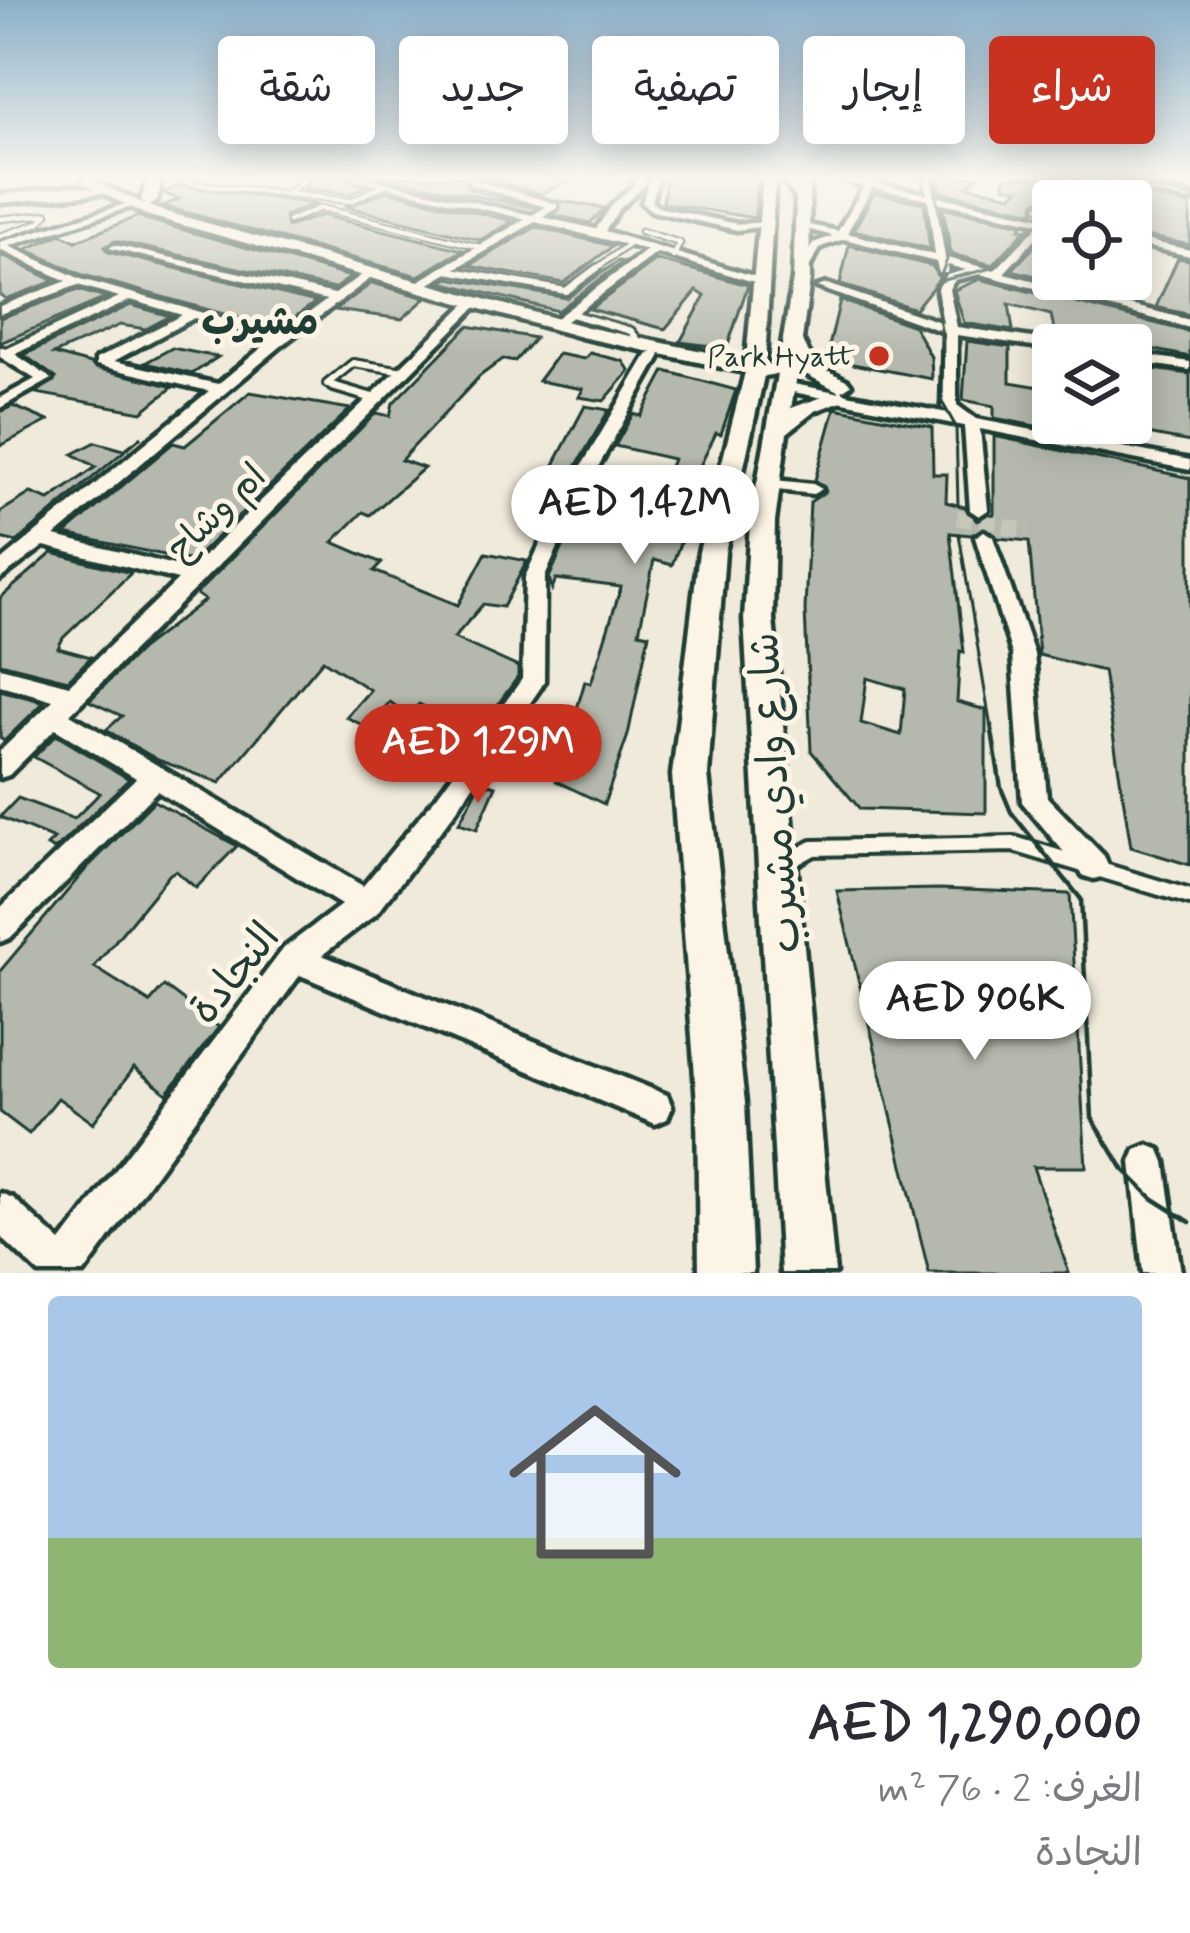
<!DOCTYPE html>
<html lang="ar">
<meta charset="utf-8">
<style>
:root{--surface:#fff;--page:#f7f7f7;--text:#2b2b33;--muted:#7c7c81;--accent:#c8321e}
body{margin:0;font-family:Mynerve,"Playpen Sans Arabic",sans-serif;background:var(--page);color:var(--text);direction:rtl;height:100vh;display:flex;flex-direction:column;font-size:45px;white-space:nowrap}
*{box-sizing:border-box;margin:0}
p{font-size:39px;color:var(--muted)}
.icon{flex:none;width:66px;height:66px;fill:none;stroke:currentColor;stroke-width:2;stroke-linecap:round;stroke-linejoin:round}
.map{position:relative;height:1273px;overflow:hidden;direction:ltr}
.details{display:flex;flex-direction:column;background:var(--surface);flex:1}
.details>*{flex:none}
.guide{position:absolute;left:36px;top:36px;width:1119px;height:108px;direction:rtl;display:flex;gap:24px}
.buttons{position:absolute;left:1032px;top:180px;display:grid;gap:24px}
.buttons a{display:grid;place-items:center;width:120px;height:120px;border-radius:12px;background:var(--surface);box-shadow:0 6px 30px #0003;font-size:60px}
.price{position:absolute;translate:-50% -102px;padding:0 27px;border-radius:42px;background:#fff;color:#222;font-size:39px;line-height:78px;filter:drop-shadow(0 3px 6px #0008)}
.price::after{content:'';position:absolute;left:50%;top:72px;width:36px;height:27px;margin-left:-18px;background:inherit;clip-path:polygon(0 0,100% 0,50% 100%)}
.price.current{background:var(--accent);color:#fff}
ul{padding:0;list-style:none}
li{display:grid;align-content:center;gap:24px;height:636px;padding:0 48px}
li span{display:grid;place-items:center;height:372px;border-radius:12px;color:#555}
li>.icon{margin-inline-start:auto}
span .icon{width:216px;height:216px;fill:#fffc;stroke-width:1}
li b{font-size:51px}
.chip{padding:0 42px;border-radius:12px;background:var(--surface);box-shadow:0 6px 30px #0003;font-size:42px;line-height:108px}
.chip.current{background:var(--accent);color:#fff}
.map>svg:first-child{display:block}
</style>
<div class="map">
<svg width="1190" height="1273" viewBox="0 0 1190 1273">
<rect width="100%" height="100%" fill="#efeada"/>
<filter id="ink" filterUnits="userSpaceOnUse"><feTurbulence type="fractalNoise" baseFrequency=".00833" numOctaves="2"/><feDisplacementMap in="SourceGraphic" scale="24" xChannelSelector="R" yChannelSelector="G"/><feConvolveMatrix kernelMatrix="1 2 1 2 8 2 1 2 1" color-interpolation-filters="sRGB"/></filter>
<g filter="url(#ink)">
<g fill="#b5b9ad" stroke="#1f3d34" stroke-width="3" fill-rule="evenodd">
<polygon points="315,177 342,177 366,186 350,194 304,189"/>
<polygon points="382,177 468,177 468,188 535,208"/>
<polygon points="481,177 578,177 540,194"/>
<polygon points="666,177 757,177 755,218 663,203"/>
<polygon points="938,177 978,177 967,186 1012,195 1019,189 1004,186 1005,177 1075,177 1058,194 1035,202 1034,212 941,192"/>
<polygon points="1091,183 1190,205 1190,245 1131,233 1131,201 1077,198"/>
<polygon points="181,185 314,204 285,216 287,227 322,215 463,250 418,276 163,206 179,199 163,193"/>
<polygon points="387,191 513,221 480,240 346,207"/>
<polygon points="874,193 924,203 930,249 854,230"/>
<polygon points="561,201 560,201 605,208 590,223 554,215"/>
<polygon points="943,208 1023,224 1020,228 1026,229 993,265 951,254"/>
<polygon points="138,216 145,219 351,277 334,289 115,241 105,247 108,252 316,302 278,329 83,275 26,249 61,234 76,241"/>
<polygon points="536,227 613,246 564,283 469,266"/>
<polygon points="1046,234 1053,235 1053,279 1103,279 1094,291 1012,270"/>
<polygon points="849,245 932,266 940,278 915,309 840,284"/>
<polygon points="0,255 55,281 6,299 0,295"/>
<polygon points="1178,258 1190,260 1190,315 1156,307"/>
<polygon points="657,260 748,285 727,348 680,342 705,296 697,291 665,329 590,309"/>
<polygon points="618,261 623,262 558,311 441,282 449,278 567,298"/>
<polygon points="980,279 1190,332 1190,357 1131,345 1062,341 1056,338 1051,315 1009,304 1013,331 964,323 954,290"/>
<polygon points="372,283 426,298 402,319 335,310"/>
<polygon points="78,290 106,298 0,343 0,318"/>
<polygon points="840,300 914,326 931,357 932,379 826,359"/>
<polygon points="131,305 170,316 146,329 120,325 54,354 173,387 142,412 36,393 56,378 24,355"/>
<polygon points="468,326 535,338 515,361 503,359 480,376 401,460 424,468 370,515 363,512 333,542 382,563 374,571 458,605 486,553 527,561 503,607 483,604 454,638 518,667 518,677 471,741 458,735 464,727 419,704 408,715 390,702 367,727 346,717 370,690 323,660 220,783 158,760 106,730 122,716 89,701 141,649 205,600 196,594 376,413 390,416 393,403"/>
<polygon points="967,341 1010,347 1010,382 1040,387 1042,423 1079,423 1077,434 994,418 994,406 963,400"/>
<polygon points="172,348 218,357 192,374 145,363"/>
<polygon points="590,353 623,361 630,371 604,401 579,397 583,389 538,381 558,354 584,359"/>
<polygon points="1131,366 1190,374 1190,442 1131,431 1131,401 1139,403"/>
<polygon points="665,371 736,390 721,434 716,433 699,468 707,470 672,565 654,560 639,632 649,634 628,735 604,804 556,781 585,681 591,683 621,587 556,579 552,589 549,578 569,534 576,535 593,504 633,513 642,492 658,496 673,459 615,446 633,414 641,416"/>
<polygon points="250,392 350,409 192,561 65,534 173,443 185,446"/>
<polygon points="13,406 48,421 0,446 0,412"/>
<polygon points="585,406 609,410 570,477 549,474"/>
<path d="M835,408l97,19 1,47h14l-1,28 19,5 11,13 18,-6v-78l196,42v387l-59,-18 -28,-176 -64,-16 -10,-114 -31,-3 -12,-11 -15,8 -21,-2 14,119 -4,-1 -3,51 29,8v103l-126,-4 -49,-58 -6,-141 5,-108 16,-11 -11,-11zM867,678l38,11 -4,46 -40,-12z"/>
<polygon points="142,436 17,542 0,538 0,512 31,493 49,500 96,467 73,454 96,442 124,450"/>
<polygon points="52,553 131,573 63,638 58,648 91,657 68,680 0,663 0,598"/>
<polygon points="0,690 44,702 4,741 0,738"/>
<polygon points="56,735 129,779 54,850 47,846 54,839 0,817 18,798 74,819 100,793 34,757"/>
<polygon points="481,782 496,786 477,829 459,823"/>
<polygon points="154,801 237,846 196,888 176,871 170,874 94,967 150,1002 164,986 219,1027 167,1094 134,1068 93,1123 58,1098 29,1134 0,1112 0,971 86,869"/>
<polygon points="939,889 1070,894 1086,1167 1033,1167 1069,1273 929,1273 837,891"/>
</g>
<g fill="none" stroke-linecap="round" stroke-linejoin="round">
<polyline stroke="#c5c7b9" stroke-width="16" stroke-dasharray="16 8" stroke-linecap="butt" points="957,517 1028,531"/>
<g stroke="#1f3d34" stroke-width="9">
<g id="lane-far3">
<polyline points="187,183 351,201 386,184"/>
<polyline points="286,194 308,177"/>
<polyline points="1039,207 1053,210"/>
<polyline points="0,219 47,214 39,223 0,236"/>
<polyline points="289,221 321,208 484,248"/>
<polyline points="641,231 680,243 673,257"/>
<polyline points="447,270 453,271"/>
<polyline points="593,271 629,244"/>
</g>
</g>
<g stroke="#1f3d34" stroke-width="12">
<g id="lane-far2">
<polyline points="447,270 566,291 597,268"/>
<polyline points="571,314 631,331 641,344"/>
<polyline points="342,389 327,384 353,363 404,371"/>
</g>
</g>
<g stroke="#1f3d34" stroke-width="15">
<polyline id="lane-far1" points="332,386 376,399"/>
</g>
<g stroke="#1f3d34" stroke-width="22">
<polyline id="lane" points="784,864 813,848 1014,844 1190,897"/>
</g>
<g stroke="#1f3d34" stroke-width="9">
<g id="street">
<polygon points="346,177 362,177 532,215 546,207 469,184 472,179 557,204 557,208 542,217 596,229 612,205 636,183 628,177 638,177 647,183 619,209 605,231 770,281 764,285 657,253 557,328 551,324 552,321 647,250 535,222 421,289 417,288 417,282 525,219"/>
<polygon points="650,177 658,177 652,202 658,207 737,224 768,222 773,225 737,230 652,211 642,203"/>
<path d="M830,177h17l80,17 -2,-17h8l4,19 106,22 10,-8v16l-5,-1 -44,48 186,47v8l-210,-54 -25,6 -6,9 8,38 96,14 7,4h-7v4l-96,-14v70l19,14 214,41v10l-210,-41 8,81 -9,6 -9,-6 -6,-84 -186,-37v-6l5,-1 165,31 -6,-6 2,-75 -127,-45 10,-3 116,39 -6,-34 10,-14 19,-5 -18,-5 -1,8h-8l-3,-11 -92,-23 -23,8 -11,19h-8l11,-23 20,-7 -34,-9v-4l39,8 26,-45zM872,188l56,11 7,56 -88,-22zM937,202l101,21 -44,47 -47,-12z"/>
<polygon points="1081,177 1106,177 1190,195 1190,201 1090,178 1068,201 1058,201"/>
<path d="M129,203l8,2 -128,41 72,33 198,55 48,-34 -218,-52 5,-3 221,49 34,-24 10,2 -93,70 -231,194 135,33 282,-271 10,3 -412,413 293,172 74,-90 85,-117 3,-102 33,-71 89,-151 7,-4 7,4 -85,151 -31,71 -1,104 -3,6 -86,125 -79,102 -54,41 345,140 5,12 -5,12 -12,5 -355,-149 -216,298h-45l-39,-37v-43l13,5 48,44 223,-294 57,-43 -184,-114 -147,147 -10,4v-34l136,-130 -81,-49 -46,46 -9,3v-27l53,-51 -53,-15v-18l69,18 109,-105 -134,-34 -44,33v-17l209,-171 -113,-26v-6l86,-44 -51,-15 -116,54 37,25 -52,29v-10l35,-19 -35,-22v-10l6,2 113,-52 -41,-12 -78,29v-8l67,-25 -67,-31v-8zM194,318l77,22 -53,44 -104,-23z"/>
<polygon points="1131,237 1190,250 1190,256 1131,243"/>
<polygon points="1131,353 1190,362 1190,370 1131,361"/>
<polygon points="765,479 813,484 822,489 813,494 759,488 756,484"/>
<polygon points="984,531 993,537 1034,654 1047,797 1104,856 1108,866 1104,876 1094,879 1084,876 1022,802 1012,654 975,537"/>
<polygon points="1148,1145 1160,1150 1165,1162 1181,1273 1143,1273 1131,1162 1136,1150"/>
</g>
</g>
<g stroke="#1f3d34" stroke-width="9">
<path id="secondary" d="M85,177l71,32 435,119 155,32 17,-183h12l-10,187 13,5 15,-90 4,-102h12l1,102 -8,61 12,23 34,18 3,4 -9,6 10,6 -37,14 -28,22 -12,89 -2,97 62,654h-54l-37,-654 6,-97 27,-148 -13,2 -39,176 -17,223 37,328 8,170h-54l-2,-170 -25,-328 27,-223 46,-180 -164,-35 -435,-122 -63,-32zM798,370l36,19 6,2 -49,17z"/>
</g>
<g stroke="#1f3d34" stroke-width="9">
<g id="primary">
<polygon points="148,177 162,177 157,201 149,206 141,201"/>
<polygon points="781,177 795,177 809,203 799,203"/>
<polygon points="73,186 115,192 0,203 1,195"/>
</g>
</g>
<use href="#lane-far3" stroke="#fcf5e5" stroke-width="4.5"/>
<use href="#lane-far2" stroke="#fcf5e5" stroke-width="6"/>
<use href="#lane-far1" stroke="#fcf5e5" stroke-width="8"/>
<use href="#lane" stroke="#fcf5e5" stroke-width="14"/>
<use href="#street" fill="#fcf5e5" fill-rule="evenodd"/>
<use href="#secondary" fill="#fcf5e5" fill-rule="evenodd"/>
<use href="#primary" fill="#fcf5e5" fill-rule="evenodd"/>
<g stroke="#1f3d34" stroke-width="3">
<polyline points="933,177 947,260 934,292 943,340 942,402 956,427 958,505"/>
<polyline points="1096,177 1190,197"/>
<polyline points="1060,201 1083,177"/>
<polyline points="940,281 996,267 1053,208"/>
<polyline points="959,534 991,728"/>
</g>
<polyline stroke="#1f3d34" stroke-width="4.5" points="991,725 1001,788 1011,812 1081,899 1092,1118 1123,1169 1152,1198 1190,1222"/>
</g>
</g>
<linearGradient id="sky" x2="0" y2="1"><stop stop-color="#8bafc9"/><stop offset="0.5" stop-color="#f8f6ee"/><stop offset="1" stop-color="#f8f6ee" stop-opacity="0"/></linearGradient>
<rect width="1190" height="355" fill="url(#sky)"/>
<circle fill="#c8321e" stroke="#fcf5e5" stroke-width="4.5" cx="879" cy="356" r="12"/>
<g text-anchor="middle" stroke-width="10" stroke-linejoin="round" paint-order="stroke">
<g font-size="30" fill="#1f3d34" stroke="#fcf5e5" text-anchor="end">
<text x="855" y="366">Park Hyatt</text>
</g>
<g font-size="36" fill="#1f3d34" stroke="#fcf5e5">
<text transform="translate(215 511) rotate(-44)" y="13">ام وشاح</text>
</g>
<g font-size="39" font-weight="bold" fill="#1f3d34" stroke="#fcf5e5">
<text x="260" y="334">مشيرب</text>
</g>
<g font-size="42" fill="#1f3d34" stroke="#fcf5e5">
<text transform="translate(773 793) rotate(-94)" y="15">شارع وادي مشيرب</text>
<text transform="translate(233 972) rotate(-51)" y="15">النجادة</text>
</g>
</g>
</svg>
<div class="buttons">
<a><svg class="icon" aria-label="locate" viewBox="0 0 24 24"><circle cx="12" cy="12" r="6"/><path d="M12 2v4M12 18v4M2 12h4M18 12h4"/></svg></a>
<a><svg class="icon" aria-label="layers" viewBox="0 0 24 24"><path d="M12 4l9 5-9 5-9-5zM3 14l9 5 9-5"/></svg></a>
</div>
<b class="price" style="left:635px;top:567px">AED 1.42M</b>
<b class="price current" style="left:478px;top:806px">AED 1.29M</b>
<b class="price" style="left:975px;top:1063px">AED 906K</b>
<div class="guide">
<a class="chip current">شراء</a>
<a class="chip">إيجار</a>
<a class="chip">تصفية</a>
<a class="chip">جديد</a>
<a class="chip">شقة</a>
</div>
</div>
<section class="details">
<ul>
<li><span style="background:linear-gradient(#a9c7e8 65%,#8fb573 0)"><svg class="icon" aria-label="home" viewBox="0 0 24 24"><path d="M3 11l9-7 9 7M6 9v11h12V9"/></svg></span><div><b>AED 1,290,000</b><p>الغرف: 2 · 76 m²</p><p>النجادة</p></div></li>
</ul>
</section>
